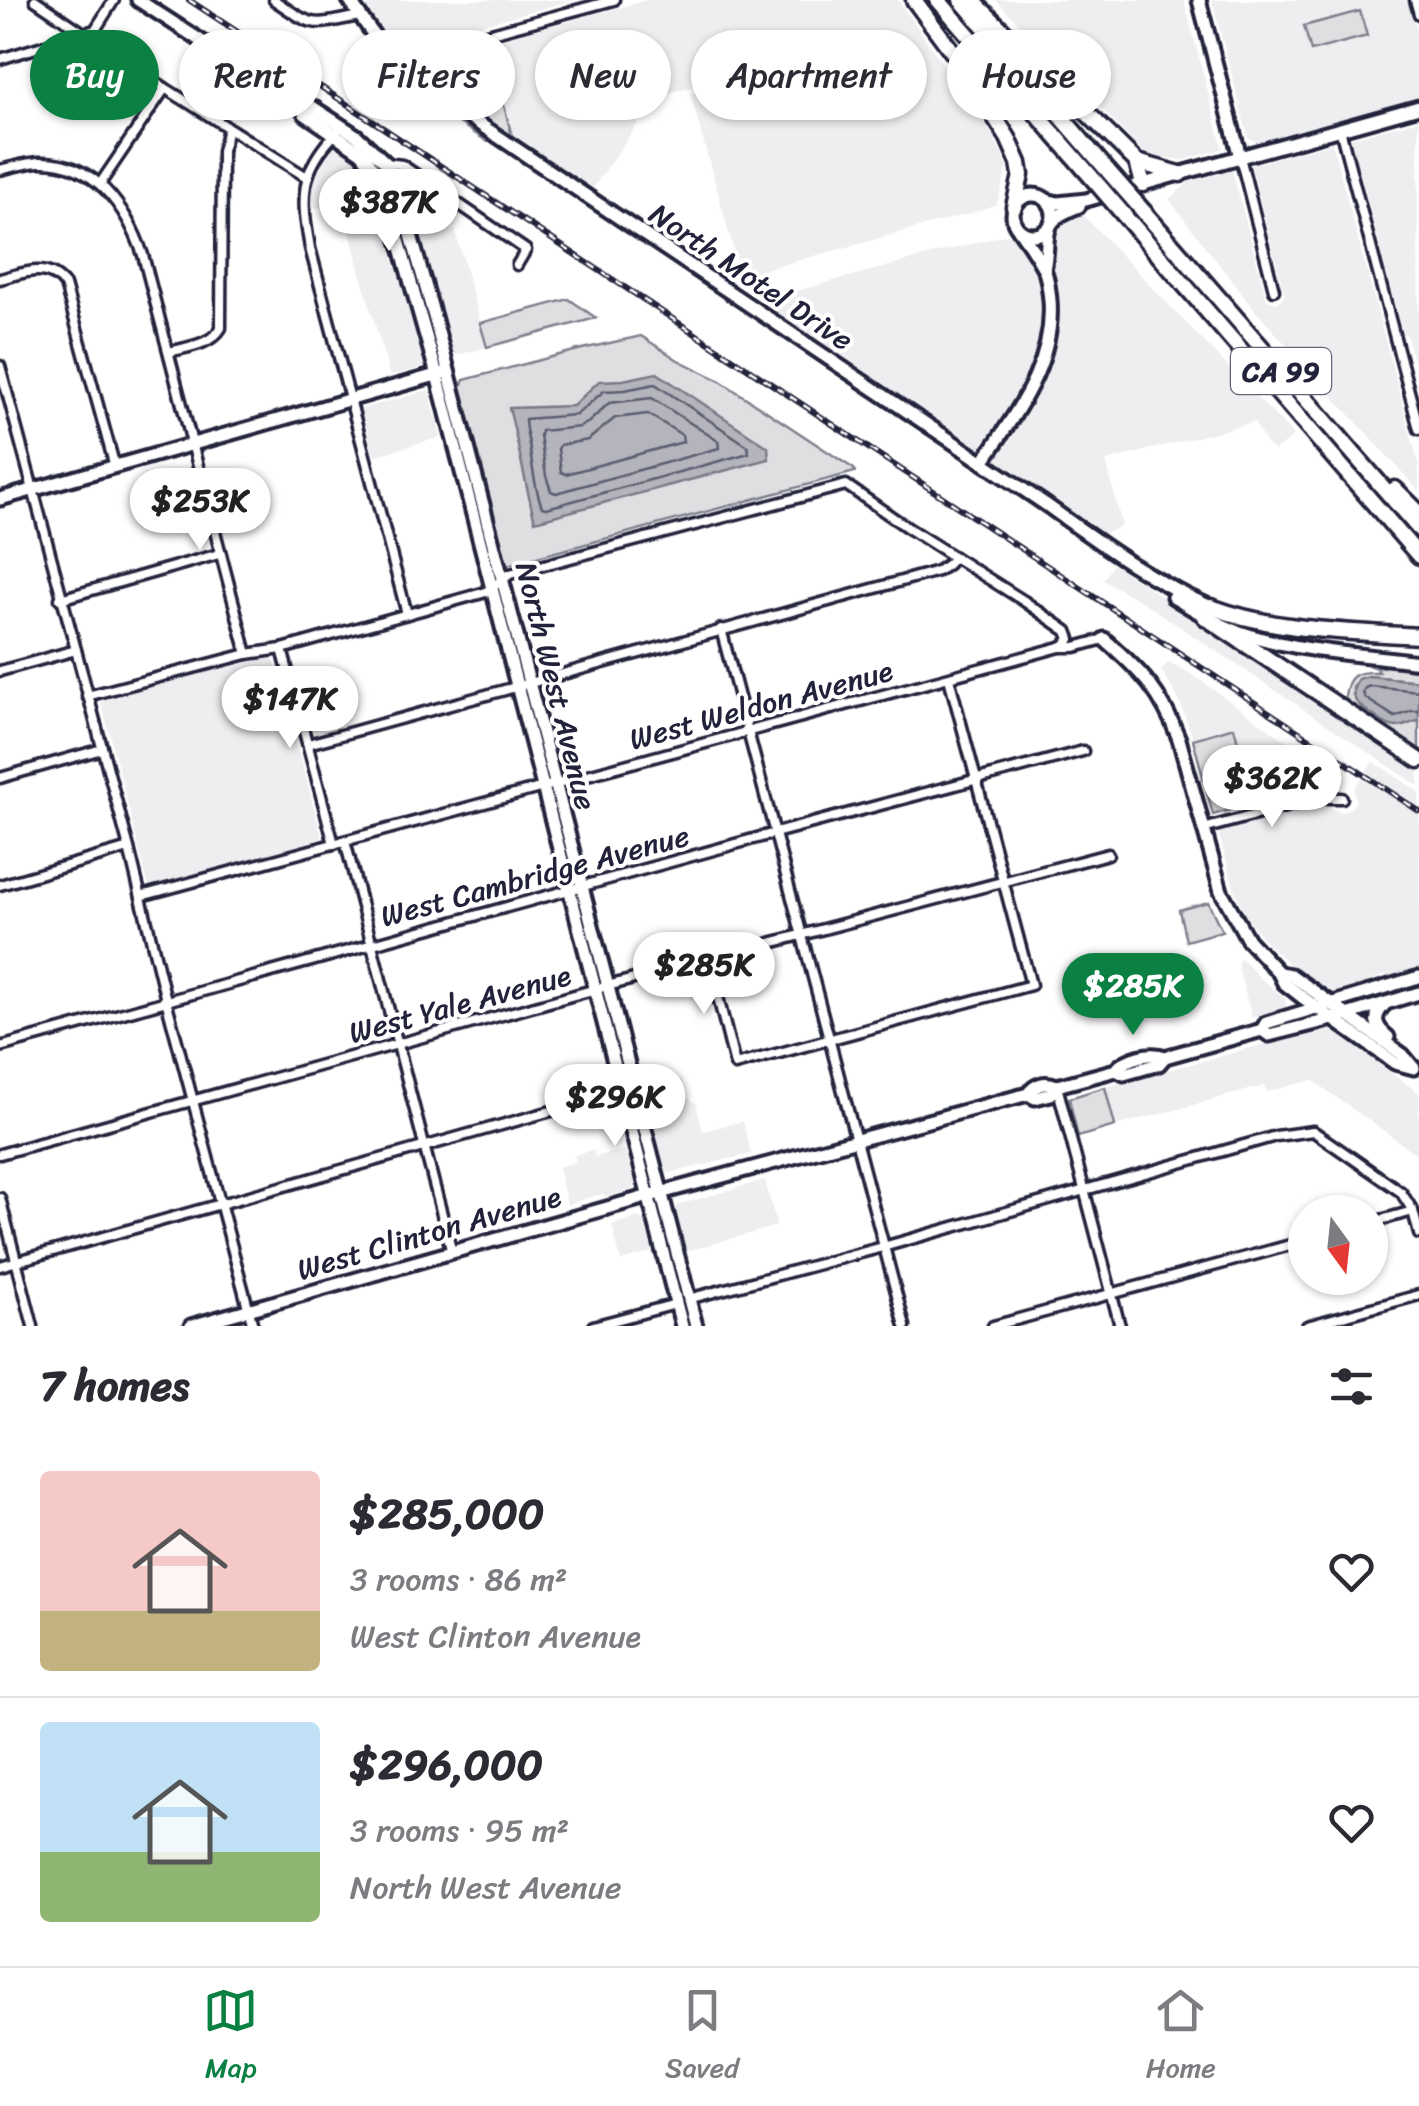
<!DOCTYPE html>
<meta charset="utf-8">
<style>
:root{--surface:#fff;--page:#f2f2f3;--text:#2b2b33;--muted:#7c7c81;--line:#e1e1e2;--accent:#0b8043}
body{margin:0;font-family:Sriracha,sans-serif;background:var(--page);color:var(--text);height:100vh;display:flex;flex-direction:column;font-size:38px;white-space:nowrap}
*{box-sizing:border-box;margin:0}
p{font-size:32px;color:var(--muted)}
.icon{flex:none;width:55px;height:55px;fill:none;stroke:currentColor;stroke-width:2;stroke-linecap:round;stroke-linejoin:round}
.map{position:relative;height:1326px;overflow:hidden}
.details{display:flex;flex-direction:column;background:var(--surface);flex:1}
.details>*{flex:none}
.hud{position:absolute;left:30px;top:30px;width:1360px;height:90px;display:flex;gap:20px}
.needle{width:65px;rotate:165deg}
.tools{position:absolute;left:1288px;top:1195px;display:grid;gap:20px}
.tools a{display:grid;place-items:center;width:100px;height:100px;border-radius:50%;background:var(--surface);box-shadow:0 2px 8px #0004;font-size:50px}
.price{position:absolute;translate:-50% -85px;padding:0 22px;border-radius:35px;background:#fff;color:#222;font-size:32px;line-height:65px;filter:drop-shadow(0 2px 5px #0008)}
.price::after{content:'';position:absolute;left:50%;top:60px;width:30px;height:22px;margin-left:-15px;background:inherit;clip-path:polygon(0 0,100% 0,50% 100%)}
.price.active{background:var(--accent);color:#fff}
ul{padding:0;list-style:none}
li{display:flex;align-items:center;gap:30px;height:250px;padding:0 40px}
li+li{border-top:2px solid var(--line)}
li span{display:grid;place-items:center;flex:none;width:280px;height:200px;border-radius:10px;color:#555}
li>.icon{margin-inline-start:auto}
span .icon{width:120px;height:120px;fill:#fffc;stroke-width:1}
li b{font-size:42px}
h2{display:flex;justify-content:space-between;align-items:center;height:120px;padding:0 40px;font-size:42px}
.chip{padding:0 35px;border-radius:45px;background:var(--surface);box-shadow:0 2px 8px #0004;font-size:35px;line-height:90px}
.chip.active{background:var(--accent);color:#fff}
.dock{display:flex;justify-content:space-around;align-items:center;height:140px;border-top:2px solid var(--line);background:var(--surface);font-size:28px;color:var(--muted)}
.dock a{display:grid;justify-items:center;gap:5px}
.dock .active{color:var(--accent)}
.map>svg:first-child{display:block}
</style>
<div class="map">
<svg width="1419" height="1326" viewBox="0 0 1419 1326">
<rect width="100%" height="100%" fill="#fff"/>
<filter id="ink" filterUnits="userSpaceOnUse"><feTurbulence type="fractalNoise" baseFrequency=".01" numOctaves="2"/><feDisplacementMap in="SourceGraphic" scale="20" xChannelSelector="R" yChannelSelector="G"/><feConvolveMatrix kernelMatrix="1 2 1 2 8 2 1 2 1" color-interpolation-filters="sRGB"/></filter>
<g filter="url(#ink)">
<g fill="#eeeef1">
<polygon points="389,0 573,0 406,45 352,10"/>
<polygon points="647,0 898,0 990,131 1008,167 997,204 969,214 741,276 690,93 792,67 785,62 657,96 582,204 488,142 511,136 487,43"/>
<polygon points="996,0 1184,0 1223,149 1183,160 1146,155"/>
<polygon points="1212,0 1409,0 1419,38 1419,99 1257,142 1248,137"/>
<polygon points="1419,120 1418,201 1419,383 1406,334 1403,334 1351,138"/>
<polygon points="1332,143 1419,465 1419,491 1252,307 1169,199 1189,182 1232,170 1267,300 1277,303 1285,296 1251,165"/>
<polygon points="336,145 342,146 349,151 363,166 374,184 392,255 425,360 424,365 420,368 390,376 358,265 344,205 312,208 313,181 333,147"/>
<polygon points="1082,214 1294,436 1274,451 1266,444 1254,422 1106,461 1122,526 1089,540 771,329 762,320 758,311 763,300"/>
<polygon points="455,230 487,347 457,355 452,353 420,239"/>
<polygon points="429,390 441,437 374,456 361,409"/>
<polygon points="1113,564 1419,767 1419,786 1144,603 1103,580"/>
<polygon points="256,658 274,659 322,838 149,887 101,701"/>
<polygon points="1169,662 1191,674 1342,780 1254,803 1235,728 1193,739 1179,700 1161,670"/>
<polygon points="1373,761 1419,792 1419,967 1389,977 1384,975 1369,981 1367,983 1333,994 1325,991 1293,968 1262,938 1247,917 1235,891 1219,835 1223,829 1320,804 1341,812 1351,808 1356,800 1354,789"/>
<polygon points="1241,958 1261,979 1286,999 1286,1007 1252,1018 1237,963"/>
<polygon points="1327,1030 1333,1031 1419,1093 1419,1156 1312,1080 1267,1092 1264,1086 1115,1126 1105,1087 1269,1043"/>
<polygon points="681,1079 686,1097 696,1103 703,1131 743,1121 751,1154 669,1173 664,1170 643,1089"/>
<polygon points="625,1149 635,1185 631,1190 605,1197 604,1194 593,1196 567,1205 558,1167 576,1162 574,1155 593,1150 595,1157"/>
<polygon points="765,1180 777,1226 683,1252 673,1214 678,1205"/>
<polygon points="638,1217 645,1221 652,1252 621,1261 612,1225"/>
</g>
<g fill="#dfdfe2" stroke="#80808e" stroke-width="2.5">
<polygon points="1360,11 1367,36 1311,51 1304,26"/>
<polygon points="487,43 512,136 488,142 403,86 393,68"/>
<polygon points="569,299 596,318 487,347 480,323"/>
<polygon points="641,336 678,360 719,380 854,469 855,472 507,565 461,386 464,380 578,350"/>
<path d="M1384,663l29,7 6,-2v13l-50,-5 -11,3 -5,9v8l51,30 10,-6 5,1v31l-35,-22 2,-2 -29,-16 -12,-14c2,-24 12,-27 34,-26l-3,-4 -8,-3 15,2z"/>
<polygon points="1234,727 1254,803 1213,815 1193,739"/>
<polygon points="1208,902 1222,931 1186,941 1179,910"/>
<polygon points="1105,1087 1115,1126 1078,1137 1069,1098"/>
</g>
<g fill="#b4b4bc" stroke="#7a7a88" stroke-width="2.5">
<path d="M657,373l111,74 1,12 -234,62c-10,-37 -16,-75 -26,-113l64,-2 26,-25 24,-1z"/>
<path d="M1369,676l50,5v40c-8,1 -15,6 -23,6 -8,0 -15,-6 -22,-11 -15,-10 -28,-18 -16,-37z"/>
</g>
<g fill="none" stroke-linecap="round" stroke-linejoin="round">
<g stroke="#5c5c6f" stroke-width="2.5">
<path d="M655,384l93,62 1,7 -202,55 -5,-1c-7,-18 -9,-37 -12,-56 -1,-11 -5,-21 -5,-32l51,-4 28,-24 21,-1z"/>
<polygon points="652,398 718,441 719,448 556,493 551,491 546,476 540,435 541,431 580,427 589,422 609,403"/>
<polygon points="648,414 682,435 683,442 566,474 561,472 558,449 560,445 588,440 615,418"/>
<polyline points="1419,691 1370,686 1365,688 1363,692 1365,698 1395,717 1412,711 1419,711"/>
</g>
<g stroke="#22223b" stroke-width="15">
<g id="street">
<polyline points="35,0 165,88 305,176"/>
<path d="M274,0c41,28 36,26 85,16"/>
<polyline points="1415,0 1419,14"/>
<polyline points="0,59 95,30 114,0"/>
<polyline points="411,78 414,68 444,48 469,39 614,0"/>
<polyline points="1340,129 1419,429"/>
<path d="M337,132c-38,38 -36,66 -27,116l97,366"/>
<polyline points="1240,157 1274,290"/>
<polyline points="386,163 402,165 526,250 517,265"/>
<path d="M0,170c13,-3 25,-7 39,-8 55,-2 88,46 104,93l104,399"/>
<polyline points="100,184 165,88"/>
<polyline points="400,196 408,184 427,184"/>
<path d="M0,279c23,-6 48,-17 65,6l50,182"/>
<path d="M169,352c18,-5 42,-7 52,-24l1,-177 6,-22"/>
<polyline points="0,366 129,848 166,1000 253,1326"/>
<polyline points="60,599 219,554"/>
<polyline points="721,629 905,1326"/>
<polyline points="282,649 334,844"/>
<polyline points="0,671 76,650"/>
<polyline points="87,696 247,654 282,649 486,592 510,574 846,485 908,528 1024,601 1067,631 1070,639 1066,644 1060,647"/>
<polyline points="308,744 938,571 948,564 954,557"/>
<polyline points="0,778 102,749"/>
<polyline points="1203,829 1319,798 1342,798"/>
<polyline points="345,841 452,1253"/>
<polyline points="0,885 129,848"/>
<polyline points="141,896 1060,647 1075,647 1104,639"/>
<polyline points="709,961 735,1065 1031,985 949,678"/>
<polyline points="0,1047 775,833 1083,751"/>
<polyline points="1057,1086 1120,1326"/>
<polyline points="0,1154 596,989 1108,854"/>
<polyline points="0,1198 33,1326"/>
<polyline points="1370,1223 1413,1211"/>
<polyline points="0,1266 626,1090"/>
<polyline points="688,1299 883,1247 1276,1136 1313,1131 1401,1192 1413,1211 1419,1234"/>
<polyline points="593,1326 676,1304"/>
<polyline points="993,1326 1305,1241"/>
<polyline points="1307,1326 1419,1295"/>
</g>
</g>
<g stroke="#22223b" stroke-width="19">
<g id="secondary">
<polyline points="138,0 300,105 305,114 362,153 376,172 385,191 437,375 682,1326"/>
<path d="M349,0l36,51 26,27 634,426c53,38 106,77 166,103"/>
<polyline points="1199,0 1240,157"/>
<polyline points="300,105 311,106 357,136 386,163 400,196 435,320 696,1326"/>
<circle cx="1033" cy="215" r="20"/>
<polyline points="1046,200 1058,203 1086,200 1419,107"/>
<path d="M1044,269c8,-34 -8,-47 35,-63"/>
<path d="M983,462c33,-50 72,-98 67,-162 -1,-9 -2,-22 -6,-31 -7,-13 -16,-27 -25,-39"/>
<polyline points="0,499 443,373"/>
<path d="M1173,597c18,11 35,22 54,30 60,25 129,26 192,35"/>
<path d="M1104,639c38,33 57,53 75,100l42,152 27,49 31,33 5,10 18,14 93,66 19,5"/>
<polyline points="1279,973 1291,975 1403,1055 1413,1067"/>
<path d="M1385,1004c-13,13 -10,23 3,33"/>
<polyline points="1262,1030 1266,1023 1419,977"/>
<polyline points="1116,1070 1124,1074 1159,1064 1165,1057 1262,1030 1269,1035 1333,1019 1419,993"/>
<path d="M1028,1094l7,4 16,-4 6,-8 59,-16c9,-12 35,-19 49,-13"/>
<path d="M191,1326l469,-133 368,-99c7,-10 17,-13 29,-8"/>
</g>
</g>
<g stroke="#22223b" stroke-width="21">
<g id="highway">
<polyline points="914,0 960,62 1008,138 1019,163 1021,175 1014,207"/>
<polyline points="938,0 1094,180"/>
<polyline points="961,0 1108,171"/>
<polyline points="972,0 1137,162 1180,174"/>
<polyline points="1137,162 1143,184"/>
<polyline points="1144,212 1419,529"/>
<polyline points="1124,215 1419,556"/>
<polyline points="1395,489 1419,513"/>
<path d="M1211,607c68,25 137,24 208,29"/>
<polyline points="1205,617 1419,760"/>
</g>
</g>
<use href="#street" stroke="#fff" stroke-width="8"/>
<use href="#secondary" stroke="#fff" stroke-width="11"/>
<use href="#highway" stroke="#fff" stroke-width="14"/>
<g stroke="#22223b" stroke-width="6">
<polyline id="rail" points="189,0 1419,811"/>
</g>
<use href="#rail" stroke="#fff" stroke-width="2.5" stroke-dasharray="8" stroke-linecap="butt"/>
<g stroke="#22223b" stroke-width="21" stroke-linecap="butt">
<g id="highway-bridge">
<polyline points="1108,171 1144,212"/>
<polyline points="1094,180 1124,215"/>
</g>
</g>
<use href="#highway-bridge" stroke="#fff" stroke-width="14"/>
</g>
</g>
<g text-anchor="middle" stroke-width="8" stroke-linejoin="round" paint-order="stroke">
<rect fill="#fff" stroke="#646476" stroke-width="2.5" x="1231" y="348" width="100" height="46" rx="8"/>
<g font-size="28" font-weight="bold" fill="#22223b">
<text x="1281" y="381">CA 99</text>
</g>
<g font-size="30" fill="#22223b" stroke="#fff">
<text transform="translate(751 277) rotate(34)" y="10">North Motel Drive</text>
<text transform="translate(556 686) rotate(76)" y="10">North West Avenue</text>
<text transform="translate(761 705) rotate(-15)" y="10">West Weldon Avenue</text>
<text transform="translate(535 876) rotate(-15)" y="10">West Cambridge Avenue</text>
<text transform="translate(460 1004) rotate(-15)" y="10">West Yale Avenue</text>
<text transform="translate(429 1233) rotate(-16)" y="10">West Clinton Avenue</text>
</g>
</g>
</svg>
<div class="tools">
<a><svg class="needle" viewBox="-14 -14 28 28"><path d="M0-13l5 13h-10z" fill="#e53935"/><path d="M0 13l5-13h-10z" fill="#7c7c81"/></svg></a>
</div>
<b class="price" style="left:389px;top:254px">$387K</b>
<b class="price" style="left:200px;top:553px">$253K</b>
<b class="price" style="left:290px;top:751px">$147K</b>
<b class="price" style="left:1272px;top:830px">$362K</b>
<b class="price" style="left:704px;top:1017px">$285K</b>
<b class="price active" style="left:1133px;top:1038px">$285K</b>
<b class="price" style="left:615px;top:1149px">$296K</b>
<div class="hud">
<a class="chip active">Buy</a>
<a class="chip">Rent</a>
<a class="chip">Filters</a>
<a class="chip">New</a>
<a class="chip">Apartment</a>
<a class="chip">House</a>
</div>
</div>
<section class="details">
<h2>7 homes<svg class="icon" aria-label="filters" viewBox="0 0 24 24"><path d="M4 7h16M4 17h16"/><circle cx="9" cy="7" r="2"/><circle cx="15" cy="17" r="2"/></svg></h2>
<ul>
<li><span style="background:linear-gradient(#f6c9c9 70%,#c2b280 0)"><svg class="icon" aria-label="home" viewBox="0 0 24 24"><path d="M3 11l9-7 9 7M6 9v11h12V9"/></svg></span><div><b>$285,000</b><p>3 rooms · 86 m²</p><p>West Clinton Avenue</p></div><svg class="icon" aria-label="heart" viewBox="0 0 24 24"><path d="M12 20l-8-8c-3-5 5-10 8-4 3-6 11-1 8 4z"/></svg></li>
<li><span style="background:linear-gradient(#bfe0f5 65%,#8fb573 0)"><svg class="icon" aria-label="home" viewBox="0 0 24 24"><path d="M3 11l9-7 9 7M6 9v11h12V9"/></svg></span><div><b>$296,000</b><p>3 rooms · 95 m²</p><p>North West Avenue</p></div><svg class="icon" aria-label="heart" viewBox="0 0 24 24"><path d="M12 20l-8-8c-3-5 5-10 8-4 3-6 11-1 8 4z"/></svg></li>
</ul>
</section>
<nav class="dock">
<a class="active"><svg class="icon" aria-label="map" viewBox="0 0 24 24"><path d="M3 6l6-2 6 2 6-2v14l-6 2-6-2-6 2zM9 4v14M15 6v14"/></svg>Map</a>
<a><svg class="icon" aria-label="saved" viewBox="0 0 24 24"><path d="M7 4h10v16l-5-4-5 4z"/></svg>Saved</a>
<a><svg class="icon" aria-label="home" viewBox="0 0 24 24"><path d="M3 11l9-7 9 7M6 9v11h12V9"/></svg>Home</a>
</nav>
